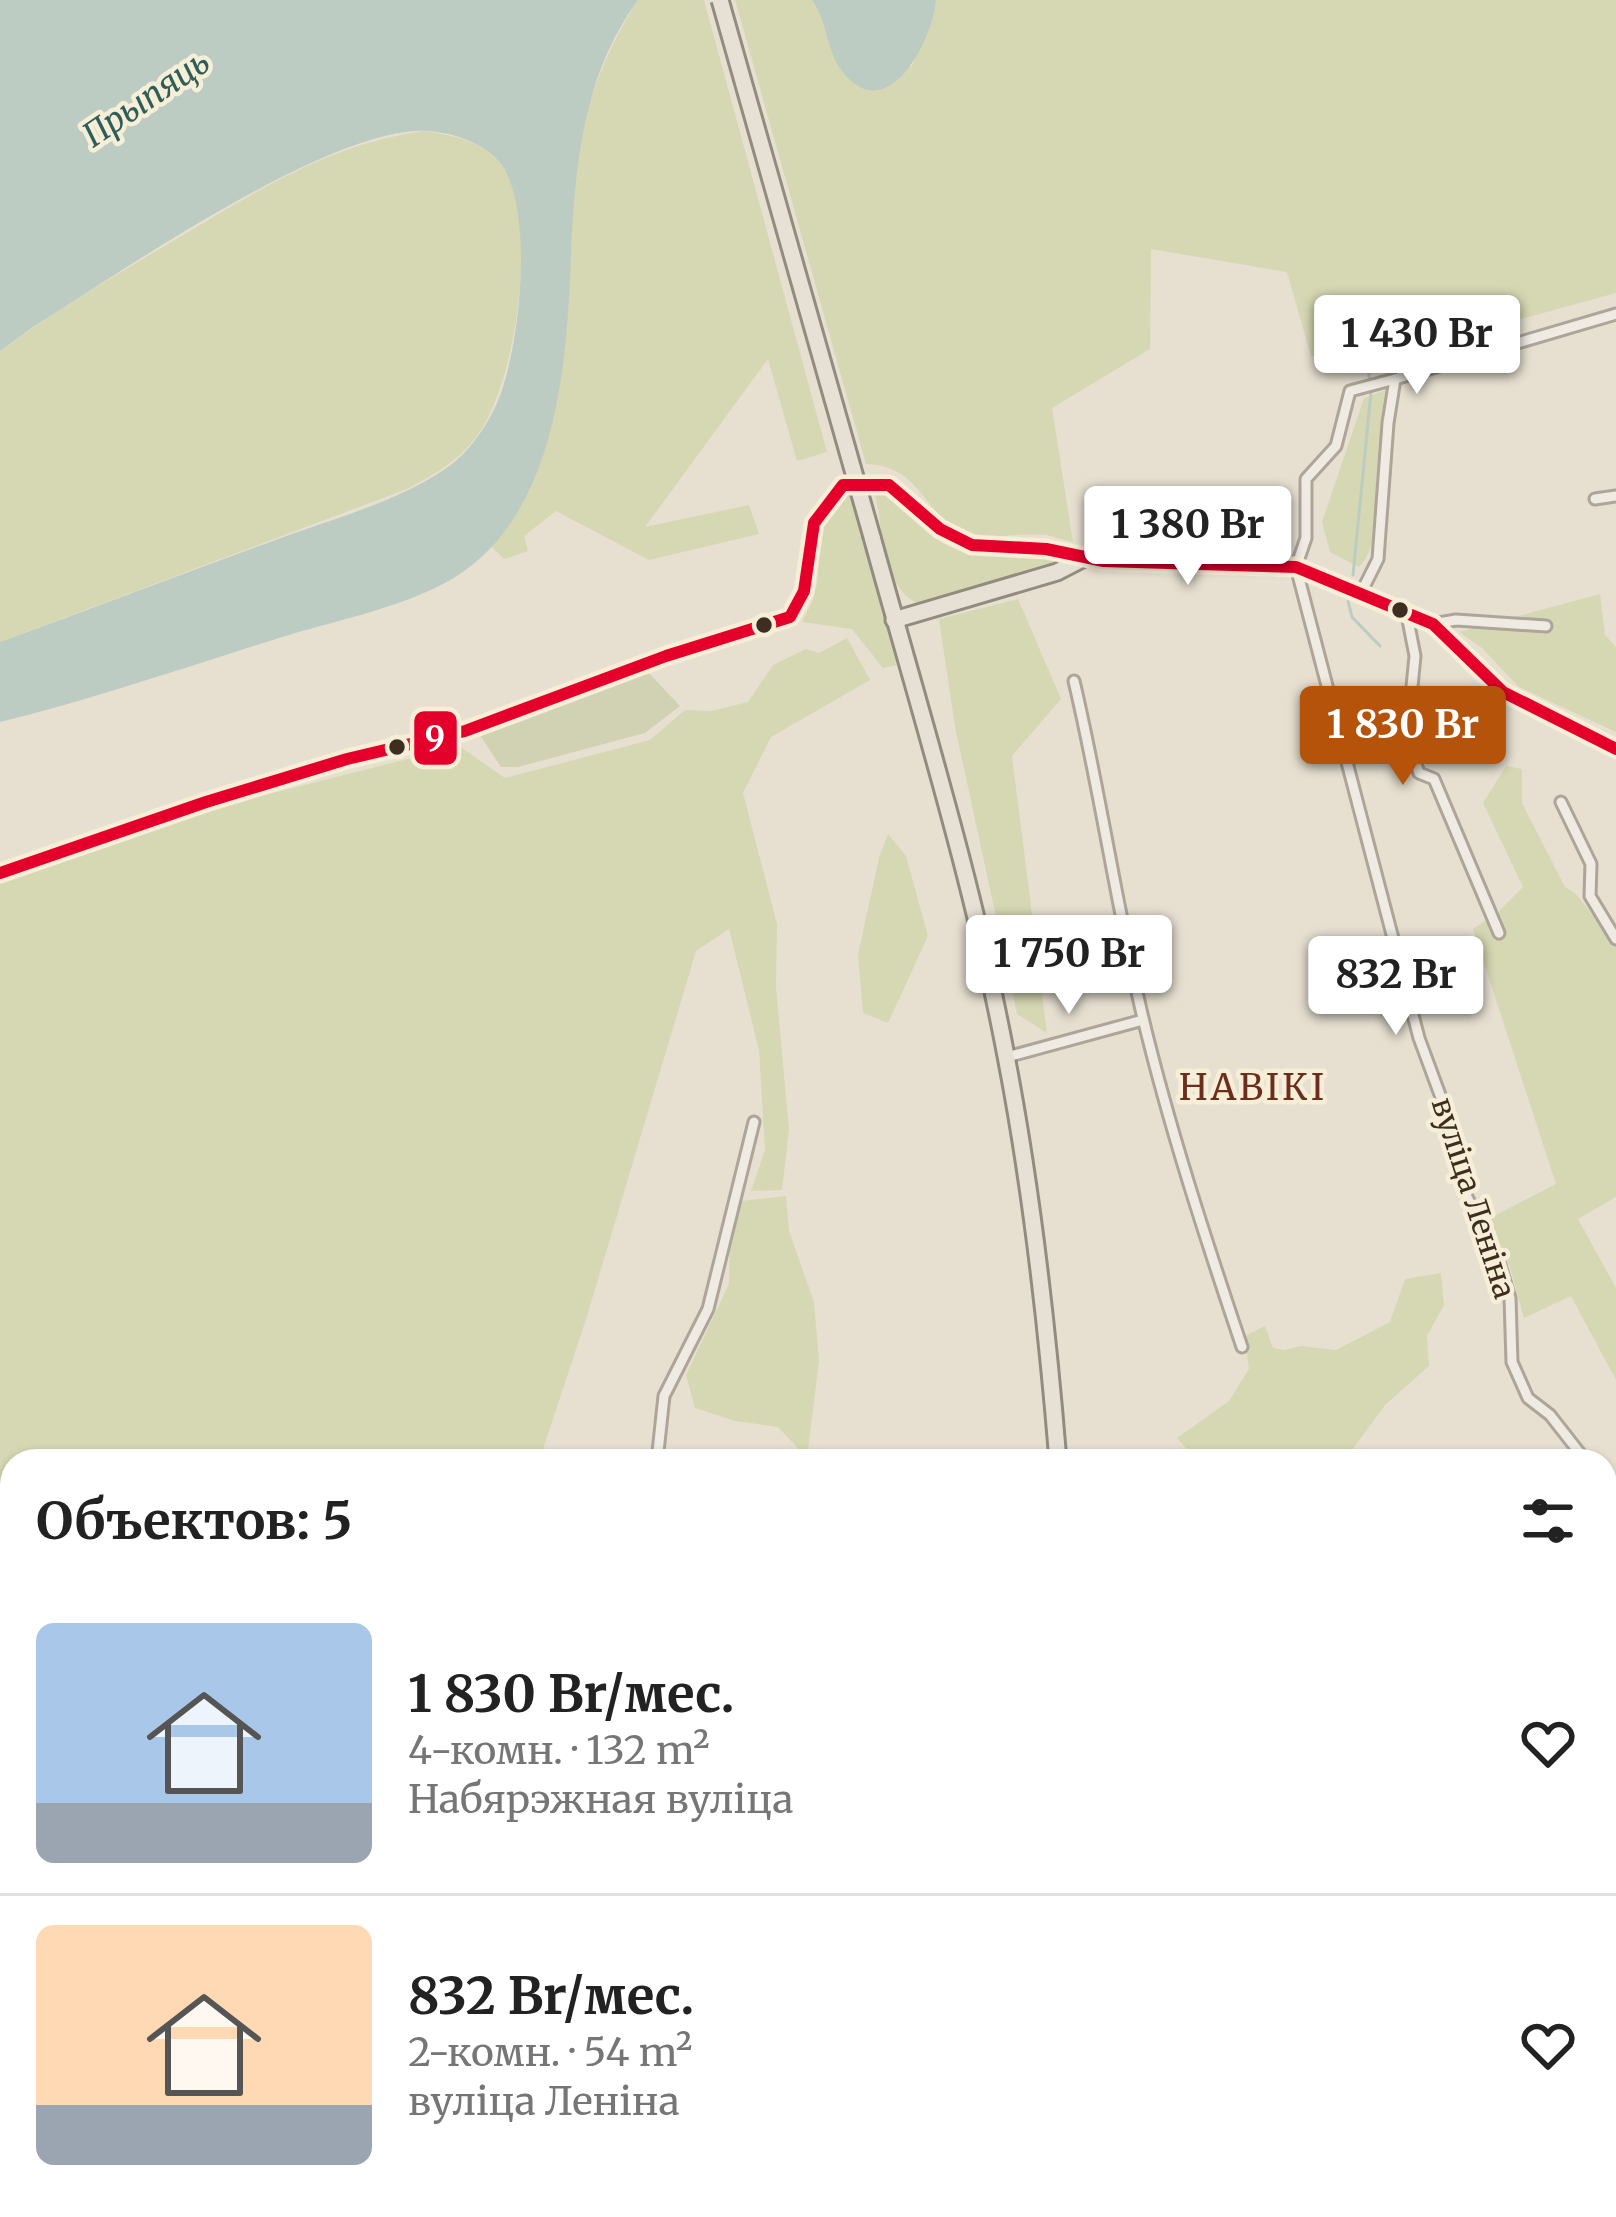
<!DOCTYPE html>
<html lang="ru">
<meta charset="utf-8">
<style>
:root{--surface:#fff;--page:#f6f6f6;--text:#222;--muted:#767676;--line:#e0e0e0;--accent:#b45309}
body{margin:0;font-family:Merriweather,serif;background:var(--page);color:var(--text);height:100vh;display:flex;flex-direction:column;font-size:45px;white-space:nowrap}
*{box-sizing:border-box;margin:0}
p{font-size:39px;color:var(--muted)}
.icon{flex:none;width:66px;height:66px;fill:none;stroke:currentColor;stroke-width:2;stroke-linecap:round;stroke-linejoin:round}
.map{position:relative;flex:1;overflow:hidden}
.details{position:absolute;left:0px;top:1449px;width:1617px;height:768px;display:flex;flex-direction:column;background:var(--surface);border-radius:36px 36px 0 0;box-shadow:0 3px 9px #0004}
.details>*{flex:none}
.price{position:absolute;translate:-50% -102px;padding:0 27px;border-radius:12px;background:#fff;color:#222;font-size:39px;line-height:78px;filter:drop-shadow(0 3px 6px #0008)}
.price::after{content:'';position:absolute;left:50%;top:72px;width:36px;height:27px;margin-left:-18px;background:inherit;clip-path:polygon(0 0,100% 0,50% 100%)}
.price.on{background:var(--accent);color:#fff}
ul{padding:0;list-style:none}
li{display:flex;align-items:center;gap:36px;height:300px;padding:0 36px}
li+li{border-top:3px solid var(--line)}
li span{display:grid;place-items:center;flex:none;width:336px;height:240px;border-radius:18px;color:#555}
li>.icon{margin-inline-start:auto}
span .icon{width:144px;height:144px;fill:#fffc;stroke-width:1}
li b{font-size:51px}
h2{display:flex;justify-content:space-between;align-items:center;height:144px;padding:0 36px;font-size:51px}
.map>svg:first-child{display:block}
</style>
<div class="map">
<svg width="1616" height="2217" viewBox="0 0 1616 2217">
<rect width="100%" height="100%" fill="#e7e0d1"/>
<polygon fill="#e6dfc2" points="1616,2072 1616,2217 1211,2217 1222,2205 1605,2205 1605,2088"/>
<g fill="#d6d7b3">
<path d="M638,0h66l123,452 -30,9 -29,-102 -123,168 104,-22 10,29 -110,26 -93,-49 -32,25 4,15 -24,8 -13,-13c94,-107 66,-255 85,-385 8,-55 32,-115 62,-161z"/>
<path d="M735,0h77l11,17 18,53 71,-4 24,-66h680v293l-241,66 -64,-3 -24,-84 -136,-23 -1,100 -98,59 21,134c-9,-2 -19,-6 -28,-7 -28,-3 -56,7 -83,-5 -42,-18 -40,-64 -96,-66z"/>
<path d="M426,131c28,5 57,10 75,33 40,55 15,226 -27,276 -19,23 -41,35 -67,49l-407,153v-291c55,-40 114,-75 173,-110 81,-48 158,-99 253,-110z"/>
<path d="M1386,390c-12,48 5,145 -27,177l-29,-15 -8,-30 42,-124z"/>
<path d="M885,490c21,15 37,39 58,53 28,18 74,10 106,10l8,2v10l-134,40c-43,-13 -39,-79 -49,-114z"/>
<path d="M849,492l48,173 -14,3 -31,-39 -50,-7c4,-8 9,-17 12,-26 11,-34 -5,-85 35,-104z"/>
<polygon points="1600,594 1605,635 1616,647 1616,732 1519,687 1482,648 1459,632"/>
<polygon points="1018,599 1061,699 1012,756 1047,1033 1017,1014 955,727 939,619"/>
<polygon points="847,638 870,680 771,737 743,793 777,924 776,987 789,1130 782,1190 751,1191 765,1150 759,1050 729,929 696,951 587,1316 539,1461 12,1461 12,2205 951,2205 951,2217 0,2217 0,881 229,804 459,746 505,778 650,740 685,710 711,711 748,702 773,665 806,649 819,653"/>
<polygon points="1506,766 1522,769 1522,803 1565,887 1576,894 1616,945 1616,1197 1578,1219 1616,1288 1616,1380 1571,1296 1524,1318 1510,1267 1486,1220 1556,1184 1473,929 1497,913 1523,887 1483,803"/>
<polygon points="888,834 906,856 928,936 888,1023 863,1013 858,955 879,858"/>
<polygon points="786,1196 789,1231 814,1302 819,1361 807,1458 778,1427 735,1421 695,1408 686,1375 729,1284 730,1235 741,1201"/>
<polygon points="1441,1273 1444,1305 1427,1336 1429,1366 1385,1405 1344,1461 1320,1461 1317,1452 1281,1461 1197,1461 1177,1438 1229,1401 1249,1369 1245,1336 1265,1326 1273,1348 1285,1350 1301,1346 1336,1350 1390,1322 1405,1279"/>
<polygon points="1616,1904 1616,2072 1605,2088 1605,1908"/>
<polygon points="1047,2205 1222,2205 1211,2217 1040,2217"/>
</g>
<polygon fill="#d1d1b3" points="647,671 680,706 645,733 518,767 501,767 479,734"/>
<g fill="#bcccc2">
<path d="M0,0h638c-60,82 -64,182 -68,279 -5,107 -20,249 -127,305 -50,26 -110,37 -164,54 -93,29 -185,61 -279,84v-80c94,-34 187,-70 281,-104 54,-20 119,-37 167,-71 21,-15 39,-41 49,-64 23,-52 38,-192 4,-239 -16,-21 -47,-31 -73,-33 -96,-6 -308,142 -395,196l-33,24z"/>
<path d="M812,0h124c-3,40 -49,130 -94,71 -16,-21 -14,-49 -30,-71z"/>
</g>
<g fill="none" stroke-linecap="round" stroke-linejoin="round">
<g stroke="#bcccc2" stroke-width="3">
<polyline points="1363,334 1370,382"/>
<polyline points="1353,575 1371,392"/>
<polyline points="1348,601 1352,617 1380,646"/>
</g>
<g stroke="#ada599" stroke-width="15">
<g id="street">
<polyline points="1395,379 1350,391 1336,446 1306,479 1306,538 1296,567 1419,1038 1453,1130 1467,1197 1500,1265 1510,1298 1512,1362 1528,1398 1550,1415 1586,1461"/>
<polyline points="1595,499 1616,496"/>
<polyline points="1360,595 1378,559 1388,423 1395,379 1616,314"/>
<polyline points="1407,615 1415,656 1407,738 1419,773 1434,779 1499,933"/>
<polyline points="1433,624 1456,620 1546,626"/>
<path d="M1074,681c26,110 42,222 68,333 27,113 63,223 100,333"/>
<polyline points="1561,802 1591,864 1590,896 1616,939"/>
<polyline points="1007,1057 1143,1020"/>
<polyline points="1348,1460 1348,1461"/>
<polyline points="657,1461 664,1396 708,1309 754,1122"/>
<polyline points="1605,1515 1606,1588 1616,1667"/>
<polyline points="1609,1897 1616,1888"/>
<polyline points="1018,2217 1025,2205"/>
</g>
</g>
<g stroke="#9c958a" stroke-width="20">
<polyline id="secondary" points="0,873 206,802 347,759 465,731 666,656 790,617 804,591 814,523 843,485 889,485 940,529 972,545 1046,549 1104,561 1296,567 1433,624 1503,692 1616,749"/>
</g>
<g stroke="#928b80" stroke-width="21">
<g id="primary">
<path d="M872,537c47,171 101,344 134,519 26,134 41,269 52,405"/>
<polyline points="894,620 1057,572 1084,558"/>
<polyline points="995,2217 998,2205"/>
</g>
</g>
<use href="#street" stroke="#efebe3" stroke-width="9"/>
<use href="#secondary" stroke="#efebe3" stroke-width="14"/>
<use href="#primary" stroke="#e6e1d4" stroke-width="15"/>
<g stroke="#928b80" stroke-width="21" stroke-linecap="butt">
<polyline id="primary-bridge" points="720,0 872,537"/>
</g>
<use href="#primary-bridge" stroke="#e6e1d4" stroke-width="15"/>
<g stroke="#f7eed8" stroke-width="21">
<polyline id="bus-1" points="0,873 206,802 347,759 465,731 666,656 790,617 804,591 814,523 843,485 889,485 940,529 972,545 1046,549 1104,561 1296,567 1433,624 1503,692 1616,749"/>
</g>
<use href="#bus-1" stroke="#e4002b" stroke-width="12"/>
</g>
<g fill="#3d2e20" stroke="#f7eed8" stroke-width="4.5">
<circle cx="1400" cy="610" r="10"/>
<circle cx="764" cy="625" r="10"/>
<circle cx="397" cy="747" r="10"/>
</g>
<g text-anchor="middle" stroke-width="9" stroke-linejoin="round" paint-order="stroke">
<g font-size="30" fill="#3d2e20" stroke="#f7eed8">
<text transform="translate(1473 1198) rotate(72)" y="10">вуліца Леніна</text>
</g>
<g font-size="33" font-style="italic" fill="#2f5d5a" stroke="#f7eed8">
<text transform="translate(146 98) rotate(-34)" y="12">Прыпяць</text>
</g>
<g font-size="36" letter-spacing="3" fill="#6b2e1e" stroke="#f7eed8">
<text x="1253" y="1100">НАВІКІ</text>
</g>
</g>
<rect stroke="#f7eed8" stroke-width="4.5" x="412" y="709" width="47" height="58" rx="12" fill="#e4002b"/>
<g font-size="33" text-anchor="middle" font-weight="bold" fill="#fff">
<text x="435" y="750">9</text>
</g>
</svg>
<b class="price" style="left:1417px;top:397px">1 430 Br</b>
<b class="price" style="left:1188px;top:588px">1 380 Br</b>
<b class="price on" style="left:1403px;top:788px">1 830 Br</b>
<b class="price" style="left:1069px;top:1017px">1 750 Br</b>
<b class="price" style="left:1396px;top:1038px">832 Br</b>
<section class="details">
<h2>Объектов: 5<svg class="icon" aria-label="filters" viewBox="0 0 24 24"><path d="M4 7h16M4 17h16"/><circle cx="9" cy="7" r="2"/><circle cx="15" cy="17" r="2"/></svg></h2>
<ul>
<li><span style="background:linear-gradient(#a9c7e8 75%,#9aa5b1 0)"><svg class="icon" aria-label="home" viewBox="0 0 24 24"><path d="M3 11l9-7 9 7M6 9v11h12V9"/></svg></span><div><b>1 830 Br/мес.</b><p>4-комн. · 132 m²</p><p>Набярэжная вуліца</p></div><svg class="icon" aria-label="heart" viewBox="0 0 24 24"><path d="M12 20l-8-8c-3-5 5-10 8-4 3-6 11-1 8 4z"/></svg></li>
<li><span style="background:linear-gradient(#ffd9b3 75%,#9aa5b1 0)"><svg class="icon" aria-label="home" viewBox="0 0 24 24"><path d="M3 11l9-7 9 7M6 9v11h12V9"/></svg></span><div><b>832 Br/мес.</b><p>2-комн. · 54 m²</p><p>вуліца Леніна</p></div><svg class="icon" aria-label="heart" viewBox="0 0 24 24"><path d="M12 20l-8-8c-3-5 5-10 8-4 3-6 11-1 8 4z"/></svg></li>
</ul>
</section>
</div>
